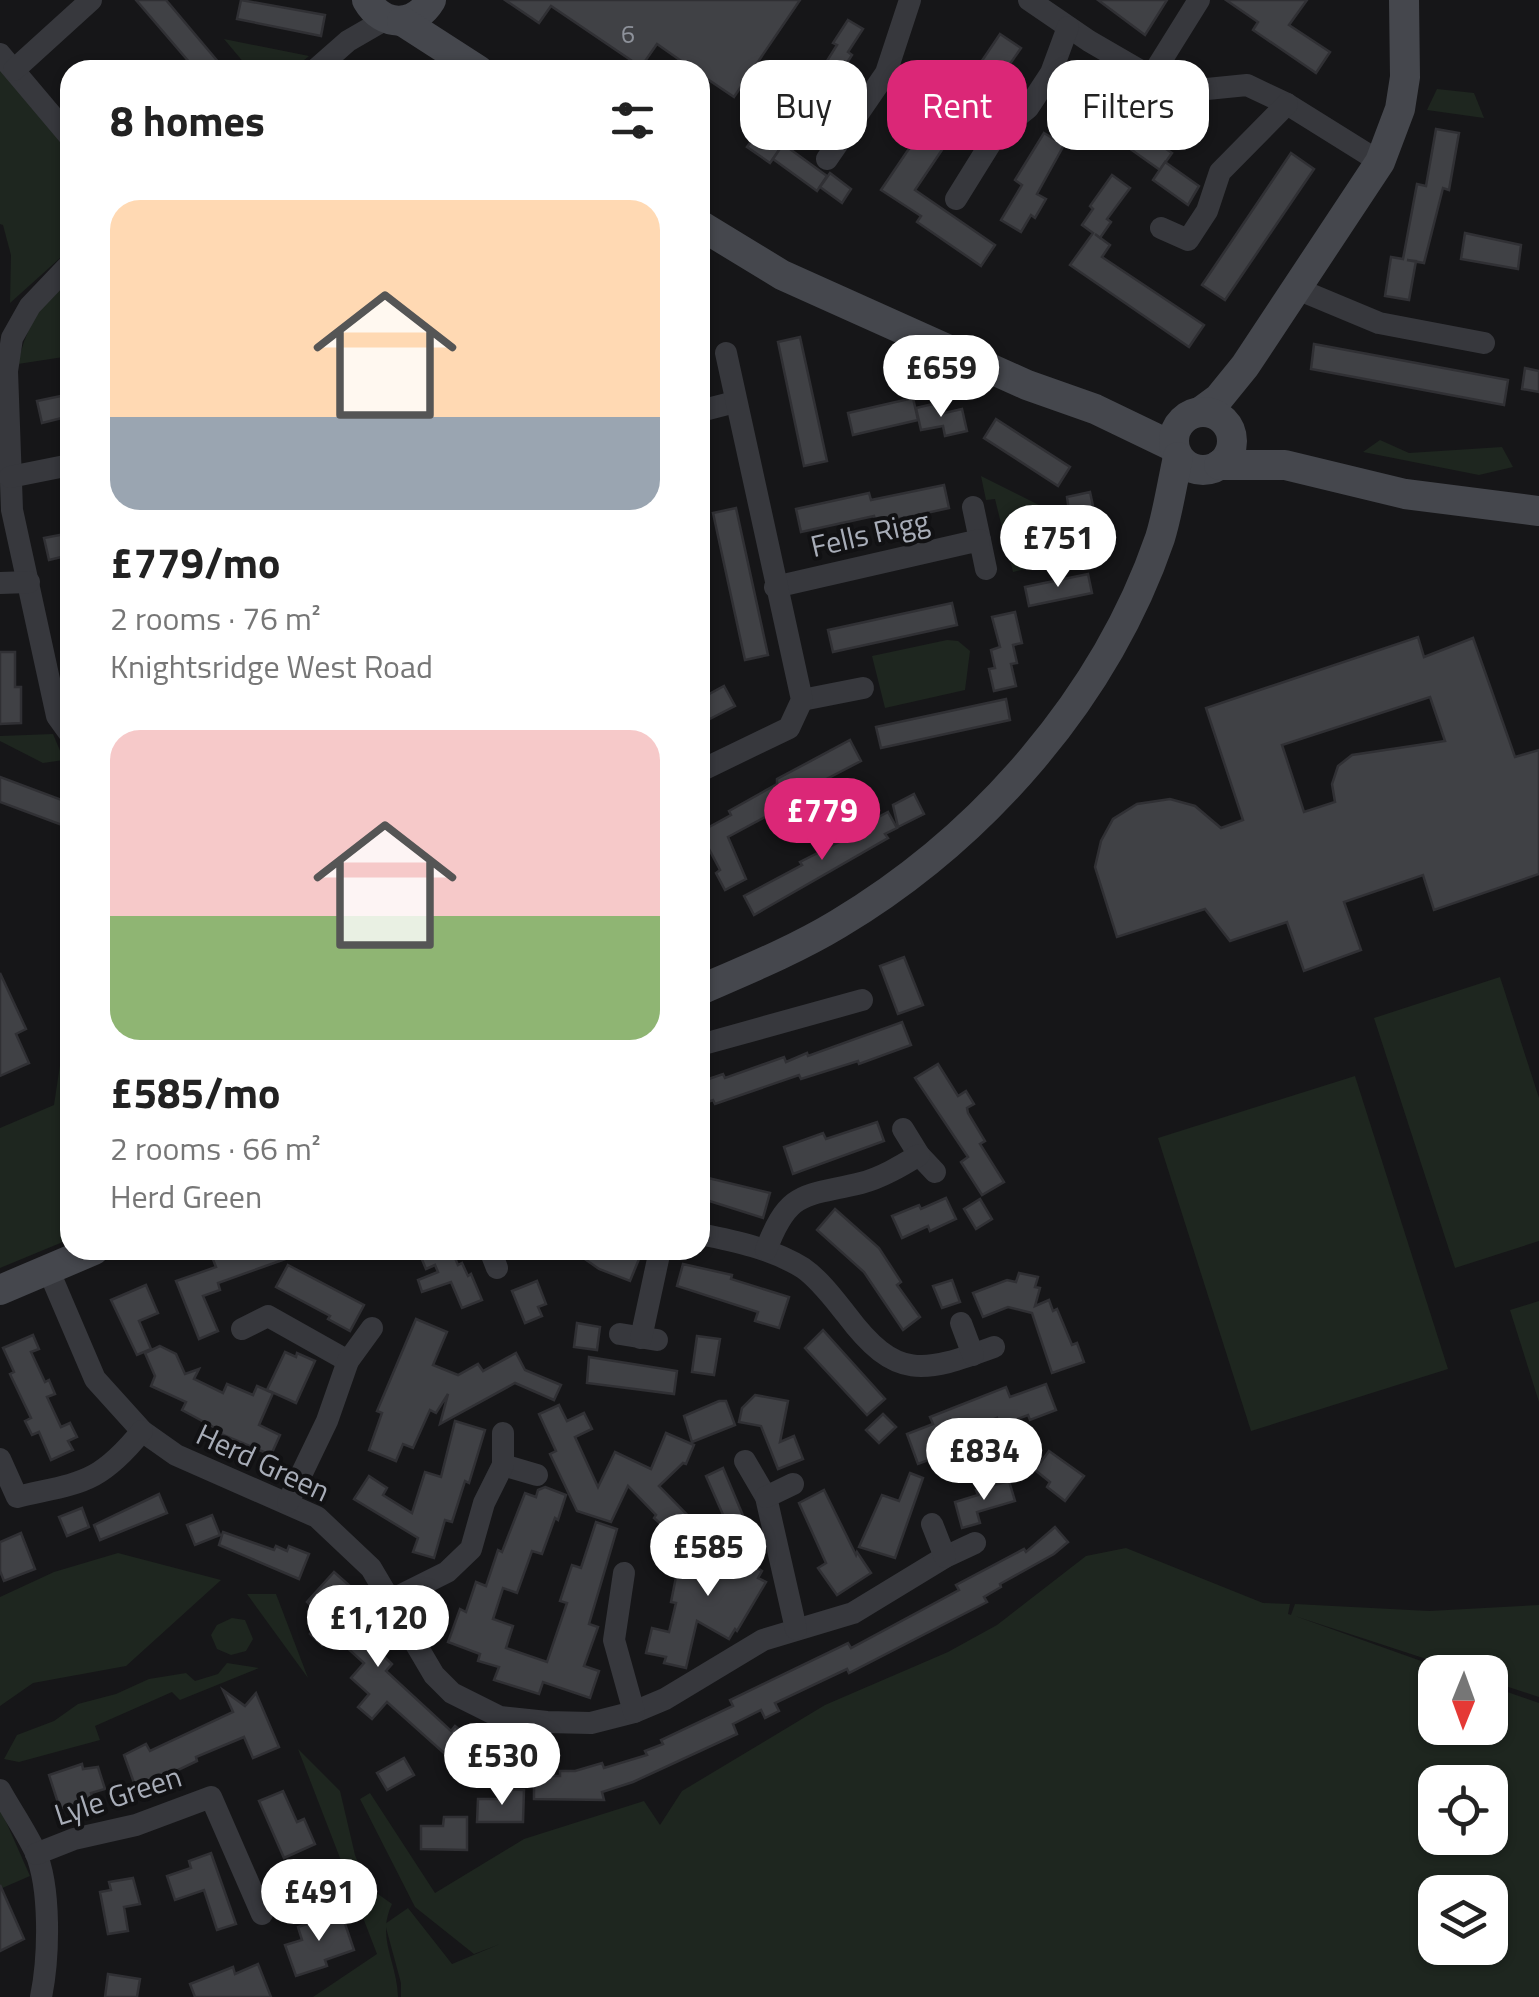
<!DOCTYPE html>
<meta charset="utf-8">
<style>
:root{--surface:#fff;--page:#f2f2f2;--text:#222;--muted:#767676;--accent:#db2777}
body{margin:0;font-family:"Titillium Web",sans-serif;background:var(--page);color:var(--text);height:100vh;display:flex;flex-direction:column;font-size:38px;white-space:nowrap}
*{box-sizing:border-box;margin:0}
p{font-size:32px;color:var(--muted)}
.icon{flex:none;width:55px;height:55px;fill:none;stroke:currentColor;stroke-width:2;stroke-linecap:round;stroke-linejoin:round}
.map{position:relative;flex:1;overflow:hidden}
.details{position:absolute;left:60px;top:60px;width:650px;height:1200px;display:flex;flex-direction:column;background:var(--surface);border-radius:30px;box-shadow:0 2px 8px #0004}
.details>*{flex:none}
.banner{position:absolute;left:740px;top:60px;width:648px;height:90px;display:flex;gap:20px}
.needle{width:65px;rotate:181deg}
.buttons{position:absolute;left:1418px;top:1655px;display:grid;gap:20px}
.buttons a{display:grid;place-items:center;width:90px;height:90px;border-radius:20px;background:var(--surface);box-shadow:0 2px 8px #0004;font-size:50px}
.price{position:absolute;translate:-50% -85px;padding:0 22px;border-radius:35px;background:#fff;color:#222;font-size:32px;line-height:65px;filter:drop-shadow(0 2px 5px #0008)}
.price::after{content:'';position:absolute;left:50%;top:60px;width:30px;height:22px;margin-left:-15px;background:inherit;clip-path:polygon(0 0,100% 0,50% 100%)}
.price.active{background:var(--accent);color:#fff}
ul{padding:0;list-style:none}
li{display:grid;align-content:center;gap:20px;height:530px;padding:0 50px}
li span{display:grid;place-items:center;height:310px;border-radius:30px;color:#555}
li>.icon{margin-inline-start:auto}
span .icon{width:180px;height:180px;fill:#fffc;stroke-width:1}
li b{font-size:42px}
h2{display:flex;justify-content:space-between;align-items:center;height:120px;padding:0 50px;font-size:42px}
.chip{padding:0 35px;border-radius:30px;background:var(--surface);box-shadow:0 2px 8px #0004;font-size:35px;line-height:90px}
.chip.active{background:var(--accent);color:#fff}
.map>svg:first-child{display:block}
</style>
<div class="map">
<svg width="1539" height="1997" viewBox="0 0 1539 1997">
<rect width="100%" height="100%" fill="#161618"/>
<g fill="#1e261f" fill-rule="evenodd">
<polygon points="224,39 309,56 292,70 250,70"/>
<polygon points="0,68 70,152 70,249 10,303 11,255 3,225 0,224"/>
<polygon points="1437,89 1474,93 1484,118 1427,110"/>
<path d="M58,287l12,22v47l-52,8c6,-31 19,-53 40,-77z"/>
<polygon points="1380,440 1409,453 1502,447 1513,467 1479,475 1363,452"/>
<polygon points="981,476 1041,506 1057,562 1013,572 995,499 986,500"/>
<polygon points="947,640 958,641 970,651 965,690 885,708 872,656"/>
<polygon points="53,734 64,760 43,763 0,741 0,736"/>
<polygon points="1500,977 1539,1098 1539,1241 1455,1268 1374,1018"/>
<polygon points="70,1039 70,1239 0,1268 0,1128 54,1105 63,1045"/>
<polygon points="1355,1076 1448,1369 1251,1431 1158,1138"/>
<polygon points="1539,1301 1539,1402 1510,1310"/>
<path d="M1126,1548l137,55 27,1 -2,10 3,1 4,-11 134,7 110,-6v92l-49,-16v-9h-24l-171,-56 157,56h-17v56h55v-42l49,17v294h-1138v-14l-16,-59 23,-16 44,56 48,-20 -26,10 -59,-47 -55,-108 10,-6 65,100 89,-54 120,-38 16,24 22,-34 143,-86 123,-53 49,-27 89,-69zM1435,1782h55v56h-55zM1435,1892h55v56h-55z"/>
<polygon points="118,1553 221,1580 126,1666 33,1683 0,1706 0,1597 54,1572"/>
<polygon points="247,1594 276,1594 308,1678"/>
<polygon points="232,1618 245,1620 253,1639 246,1651 231,1655 217,1649 211,1635 217,1625"/>
<polygon points="227,1663 259,1668 180,1700 172,1692 95,1726 100,1740 19,1762 4,1759 17,1735 54,1721 78,1704 116,1694 149,1679 186,1673 195,1681 218,1674"/>
<path d="M298,1749l42,42 15,64 13,32 24,17c-16,34 5,57 6,93h-85l64,-43z"/>
<polygon points="0,1808 30,1876 0,1889"/>
</g>
<g fill="#404145" stroke="#303034" stroke-width="2.5" fill-rule="evenodd">
<polygon points="136,0 166,0 225,70 196,70"/>
<polygon points="241,0 325,15 321,36 237,19"/>
<polygon points="505,0 800,0 734,97 700,74 700,70 694,70 657,44 641,67 551,6 539,23"/>
<polygon points="1098,0 1167,0 1145,35"/>
<polygon points="1226,0 1307,0 1289,25 1330,52 1316,73 1253,30 1258,22"/>
<polygon points="848,20 863,29 848,52 852,55 823,100 818,97 827,103 813,127 798,118 813,94 808,91 837,45 833,43"/>
<polygon points="1000,34 1021,48 956,142 950,138 915,190 995,245 981,266 917,222 921,216 881,190 927,122 936,129"/>
<polygon points="1076,80 1109,103 1106,108 1172,153 1160,170 1095,124 1097,121 1064,97"/>
<polygon points="1436,129 1459,133 1449,190 1443,188 1424,263 1407,260 1416,261 1409,300 1385,296 1391,257 1403,259 1417,184 1426,186"/>
<polygon points="757,133 780,149 770,163 747,147"/>
<polygon points="1044,133 1064,145 1037,194 1046,199 1035,218 1031,215 1021,232 1001,220 1022,185 1015,180"/>
<polygon points="783,144 827,176 817,191 773,159"/>
<polygon points="1291,153 1314,169 1225,300 1202,285"/>
<polygon points="1165,162 1199,186 1188,205 1153,180"/>
<polygon points="830,173 851,189 842,203 820,187"/>
<polygon points="1112,175 1130,188 1107,219 1111,222 1100,238 1095,234 1110,245 1102,257 1204,325 1189,347 1070,265 1093,233 1082,225 1093,209 1090,206"/>
<polygon points="1465,233 1521,245 1518,269 1461,259"/>
<polygon points="800,337 827,461 804,466 778,342"/>
<polygon points="1314,344 1508,380 1504,405 1311,369"/>
<polygon points="1525,368 1539,371 1539,392 1522,389"/>
<polygon points="70,394 70,416 42,423 37,401"/>
<polygon points="913,398 918,420 853,435 848,413"/>
<polygon points="937,403 940,414 962,409 967,431 945,436 943,426 921,430 916,408"/>
<polygon points="996,419 1070,467 1058,486 984,438"/>
<polygon points="944,485 949,508 876,524 874,516 801,532 796,509 869,493 871,500"/>
<polygon points="1090,492 1095,515 1091,515 1095,536 1091,537 1095,558 1073,563 1069,542 1073,541 1067,497"/>
<polygon points="736,508 768,655 745,660 713,513"/>
<polygon points="70,533 70,555 49,560 44,538"/>
<polygon points="1088,574 1092,593 1029,606 1025,587"/>
<polygon points="952,603 957,625 833,652 828,630"/>
<polygon points="1015,612 1022,643 1013,645 1017,663 1011,664 1016,686 994,691 989,669 995,668 991,650 1000,647 992,617"/>
<path d="M1418,637l6,20 49,-19 42,119 24,-7v124l-105,36 -11,-35 -79,27 17,48 -57,21 -17,-49 -57,19 -25,-32 -88,28 -22,-70 6,-26 12,-22 24,-15 33,-5 25,7 26,22 22,-8 -37,-112zM1430,697l15,44 -93,14 -14,11 -6,18 3,18 -31,10 -22,-67z"/>
<polygon points="0,652 15,652 15,687 21,687 21,723 0,724"/>
<polygon points="724,686 735,706 700,724 700,699"/>
<polygon points="1006,699 1010,720 881,748 876,727"/>
<polygon points="850,740 861,761 777,805 780,809 728,837 746,879 725,890 716,873 720,870 700,832 731,815 729,811 777,784 777,779"/>
<polygon points="0,777 70,803 70,828 0,802"/>
<polygon points="914,794 924,814 898,827 893,805"/>
<polygon points="888,812 897,828 885,834 888,838 754,915 744,896 802,865 800,862 841,841 839,838"/>
<polygon points="904,957 923,1005 898,1014 880,966"/>
<polygon points="0,973 26,1029 16,1034 29,1063 0,1076"/>
<polygon points="902,1022 911,1045 859,1064 858,1061 801,1079 799,1075 715,1104 713,1100 700,1105 700,1082 723,1074 725,1078 784,1057 786,1062 807,1053 808,1056"/>
<polygon points="938,1064 958,1096 966,1091 974,1104 967,1108 968,1113 985,1141 980,1144 1004,1182 982,1195 961,1162 968,1157 915,1078"/>
<polygon points="877,1122 884,1141 793,1174 784,1147 823,1133 826,1139"/>
<polygon points="700,1176 770,1193 763,1218 700,1198"/>
<polygon points="946,1198 956,1219 930,1231 928,1226 902,1238 892,1216 919,1205 921,1209"/>
<polygon points="980,1199 992,1219 976,1229 964,1209"/>
<polygon points="835,1209 879,1248 901,1282 897,1285 920,1317 903,1330 864,1272 817,1230"/>
<polygon points="222,1250 305,1252 218,1283 220,1290 203,1296 218,1331 199,1339 176,1281 216,1267 212,1257 223,1253"/>
<polygon points="418,1250 471,1250 455,1258 458,1265 462,1263 468,1276 471,1274 482,1300 462,1308 451,1282 422,1292 418,1280 438,1272 435,1265 426,1269"/>
<polygon points="572,1250 616,1250 639,1259 630,1281 599,1269"/>
<polygon points="683,1264 732,1275 731,1279 789,1297 779,1328 755,1321 758,1312 677,1286"/>
<polygon points="288,1265 364,1305 350,1331 328,1319 330,1316 276,1287"/>
<polygon points="1019,1273 1038,1277 1035,1287 1040,1288 1035,1306 1049,1300 1053,1311 1057,1309 1072,1345 1077,1343 1084,1362 1052,1373 1032,1313 1008,1307 983,1317 973,1293 1007,1280 1016,1282"/>
<polygon points="952,1280 960,1302 942,1308 933,1286"/>
<polygon points="537,1281 546,1304 538,1307 542,1316 525,1323 512,1291"/>
<polygon points="146,1285 158,1313 139,1321 151,1349 137,1355 111,1300"/>
<polygon points="416,1319 447,1332 433,1365 458,1375 478,1364 483,1371 516,1353 525,1370 561,1385 554,1400 515,1383 440,1424 448,1394 436,1413 430,1410 413,1448 403,1444 396,1461 369,1450 382,1413 377,1411"/>
<polygon points="577,1323 600,1327 597,1350 574,1347"/>
<polygon points="823,1330 885,1399 867,1415 805,1348"/>
<polygon points="33,1335 39,1349 31,1352 45,1382 49,1380 55,1394 47,1397 61,1427 70,1423 77,1437 68,1441 73,1450 51,1460 39,1432 32,1435 25,1421 31,1418 10,1374 14,1372 3,1348"/>
<polygon points="697,1336 720,1339 714,1375 692,1372"/>
<polygon points="160,1346 176,1354 185,1374 199,1369 194,1379 223,1393 227,1384 253,1395 257,1386 273,1393 259,1425 280,1435 271,1455 216,1432 217,1429 182,1410 186,1402 151,1386 155,1376 145,1353"/>
<polygon points="285,1352 296,1357 297,1353 315,1361 296,1403 267,1390"/>
<polygon points="589,1357 677,1371 674,1394 587,1383"/>
<polygon points="1046,1384 1056,1410 1030,1420 1028,1415 999,1426 997,1418 953,1434 956,1443 932,1452 934,1458 918,1464 907,1434 933,1424 930,1417 1006,1387 1010,1397"/>
<polygon points="755,1395 788,1401 780,1442 794,1436 803,1459 778,1469 761,1426 739,1422 742,1408"/>
<polygon points="719,1401 726,1401 735,1425 692,1442 684,1416"/>
<polygon points="559,1405 567,1421 584,1413 592,1429 575,1437 598,1487 615,1452 651,1469 666,1433 694,1445 686,1464 683,1463 659,1486 707,1535 684,1545 654,1518 656,1515 628,1486 611,1522 577,1511 550,1454 556,1451 539,1414"/>
<polygon points="883,1414 896,1427 879,1443 866,1430"/>
<polygon points="455,1421 485,1430 469,1483 465,1481 452,1522 445,1520 434,1558 413,1552 418,1538 354,1499 369,1476 387,1488 383,1495 412,1513 425,1472 441,1477"/>
<polygon points="1049,1451 1084,1476 1065,1501 1047,1487 1050,1482 1035,1470"/>
<polygon points="723,1468 744,1518 728,1526 706,1476"/>
<polygon points="910,1473 923,1478 895,1558 859,1547 882,1495 899,1501"/>
<polygon points="1009,1481 1015,1501 977,1512 980,1523 962,1528 955,1502 978,1495 976,1490"/>
<polygon points="545,1487 566,1495 558,1520 555,1518 542,1554 532,1551 517,1593 503,1588 493,1619 513,1626 506,1648 547,1662 567,1603 560,1601 572,1565 581,1568 596,1522 617,1529 589,1624 598,1627 584,1666 599,1671 590,1698 543,1682 539,1694 494,1680 499,1667 478,1661 480,1654 448,1642 460,1609 466,1612 476,1582 486,1586 498,1550 502,1552 525,1493 536,1497 538,1490"/>
<polygon points="824,1490 856,1555 857,1552 871,1573 837,1595 818,1568 826,1563 799,1503"/>
<polygon points="159,1494 167,1513 100,1540 94,1525"/>
<polygon points="82,1508 89,1527 67,1536 59,1517"/>
<polygon points="212,1515 220,1535 195,1545 187,1525"/>
<polygon points="746,1521 758,1549 740,1557 762,1571 758,1578 766,1582 737,1631 735,1629 729,1639 697,1621 686,1668 664,1663 666,1657 646,1653 652,1628 669,1632 676,1603 671,1602 678,1567 669,1547 703,1559 713,1580"/>
<polygon points="1055,1527 1068,1542 1054,1554 1000,1584 1001,1587 984,1597 987,1602 849,1673 847,1669 775,1703 779,1711 765,1718 761,1710 733,1724 737,1734 633,1782 602,1792 604,1800 534,1799 534,1776 560,1776 560,1771 575,1771 602,1763 604,1768 647,1755 645,1751 663,1744 661,1740 733,1706 730,1700 848,1643 851,1648 959,1590 956,1585 1024,1549 1026,1552"/>
<polygon points="223,1532 274,1550 276,1546 287,1551 289,1546 309,1554 299,1579 219,1545"/>
<polygon points="21,1533 35,1569 4,1581 0,1571 0,1542"/>
<polygon points="334,1572 350,1586 336,1601 378,1638 372,1645 392,1664 386,1671 451,1731 455,1726 473,1740 454,1762 387,1702 372,1719 358,1707 369,1694 351,1678 364,1663 332,1634 322,1645 310,1634 324,1617 307,1602"/>
<polygon points="223,1690 245,1706 256,1693 279,1747 253,1758 244,1737 196,1757 197,1761 161,1778 163,1782 138,1794 124,1755 146,1744 150,1751 233,1712"/>
<polygon points="404,1758 414,1775 387,1790 377,1773"/>
<polygon points="82,1764 83,1769 98,1767 105,1789 91,1793 93,1799 60,1809 49,1775"/>
<polygon points="500,1789 524,1790 523,1822 477,1822 478,1799 500,1799"/>
<polygon points="283,1791 297,1822 304,1819 315,1844 284,1858 259,1801"/>
<polygon points="444,1817 467,1817 467,1850 421,1849 421,1826 443,1826"/>
<polygon points="211,1853 236,1924 217,1930 204,1890 175,1900 167,1876 191,1868 189,1861"/>
<polygon points="133,1878 140,1904 124,1907 128,1931 108,1934 100,1892 111,1890 109,1882"/>
<polygon points="0,1885 24,1939 0,1951"/>
<polygon points="345,1889 351,1906 332,1912 326,1895"/>
<polygon points="341,1912 354,1950 325,1960 327,1966 296,1976 285,1945 302,1940 298,1927"/>
<polygon points="258,1964 271,1997 195,1997 190,1984 233,1967 235,1974"/>
<polygon points="108,1974 140,1979 137,1997 105,1997"/>
</g>
<g fill="none" stroke-linecap="round" stroke-linejoin="round">
<g stroke="#37383d" stroke-width="22">
<polyline points="1029,0 1089,41 1177,92 1247,85 1287,104 1380,162"/>
<polyline points="0,54 70,137"/>
<polyline points="14,70 91,0"/>
<polyline points="315,70 348,41 386,19"/>
<polyline points="1151,77 1199,0"/>
<polyline points="827,159 886,73 910,0"/>
<polyline points="956,199 997,133 1028,108 1051,73 1068,27"/>
<polyline points="1161,228 1188,240 1207,211 1220,172 1287,104"/>
<polyline points="70,264 30,306 12,338 7,371 12,510 57,716 70,734"/>
<polyline points="1295,288 1379,323 1484,343"/>
<polyline points="700,411 735,402"/>
<polyline points="10,477 70,465"/>
<polyline points="973,507 980,540"/>
<polyline points="0,583 29,582"/>
<polyline points="775,587 980,540 986,569"/>
<polyline points="802,700 863,688"/>
<polyline points="700,771 789,728 802,700 726,353"/>
<polyline points="700,1045 862,1000"/>
<polyline points="903,1129 919,1155 935,1172"/>
<path d="M700,1234c35,7 73,15 103,34 16,11 31,31 43,46 50,67 77,59 148,33"/>
<polyline points="490,1250 497,1268"/>
<path d="M766,1250c23,-61 38,-53 95,-67 20,-5 40,-17 58,-28"/>
<polyline points="48,1269 95,1379 142,1431 176,1455 317,1517 371,1568 434,1675 452,1693 500,1717 547,1722 591,1723 634,1712 665,1699 763,1640 853,1613 945,1557 975,1543"/>
<polyline points="961,1323 973,1355"/>
<polyline points="242,1329 268,1316 348,1361"/>
<polyline points="620,1334 657,1340"/>
<polyline points="641,1338 660,1250"/>
<path d="M0,1459l17,38c64,-15 81,-12 125,-66"/>
<polyline points="745,1461 766,1497 796,1629"/>
<polyline points="503,1465 537,1475"/>
<polyline points="766,1497 793,1484"/>
<polyline points="288,1502 327,1421 348,1361 372,1328"/>
<polyline points="932,1524 945,1557"/>
<polyline points="624,1573 614,1640 634,1712"/>
<polyline points="391,1600 447,1572 471,1549 484,1503 503,1465 503,1433"/>
<path d="M0,1790c11,20 25,40 35,61 16,36 14,107 6,146"/>
<polyline points="36,1854 74,1839 136,1825 211,1797 262,1914"/>
</g>
<g stroke="#45474d" stroke-width="30">
<path d="M367,0c16,28 48,27 64,0"/>
<polyline points="402,21 478,70"/>
<polyline points="700,225 782,275 1027,385 1095,409 1174,447"/>
<polyline points="1200,412 1219,398 1245,366 1380,162 1400,109 1405,77 1404,0"/>
<circle cx="1203" cy="441" r="29"/>
<polyline points="1219,465 1285,465 1405,494 1539,511"/>
<path d="M700,990c46,-20 95,-40 138,-66 144,-86 267,-226 322,-386 8,-26 12,-54 18,-81"/>
<polyline points="0,1290 94,1250"/>
</g>
</g>
<g text-anchor="middle" stroke-width="8" stroke-linejoin="round" paint-order="stroke">
<g font-size="25" fill="#8e929b">
<text x="628" y="43">6</text>
</g>
<g font-size="30" fill="#a8adb8" stroke="#111113">
<text transform="translate(870 534) rotate(-13)" y="10">Fells Rigg</text>
<text transform="translate(263 1463) rotate(25)" y="10">Herd Green</text>
<text transform="translate(118 1796) rotate(-18)" y="10">Lyle Green</text>
</g>
</g>
</svg>
<div class="buttons">
<a><svg class="needle" viewBox="-14 -14 28 28"><path d="M0-13l5 13h-10z" fill="#e53935"/><path d="M0 13l5-13h-10z" fill="#767676"/></svg></a>
<a><svg class="icon" aria-label="locate" viewBox="0 0 24 24"><circle cx="12" cy="12" r="6"/><path d="M12 2v4M12 18v4M2 12h4M18 12h4"/></svg></a>
<a><svg class="icon" aria-label="layers" viewBox="0 0 24 24"><path d="M12 4l9 5-9 5-9-5zM3 14l9 5 9-5"/></svg></a>
</div>
<b class="price" style="left:941px;top:420px">£659</b>
<b class="price" style="left:1058px;top:590px">£751</b>
<b class="price active" style="left:822px;top:863px">£779</b>
<b class="price" style="left:984px;top:1503px">£834</b>
<b class="price" style="left:708px;top:1599px">£585</b>
<b class="price" style="left:378px;top:1670px">£1,120</b>
<b class="price" style="left:502px;top:1808px">£530</b>
<b class="price" style="left:319px;top:1944px">£491</b>
<div class="banner">
<a class="chip">Buy</a>
<a class="chip active">Rent</a>
<a class="chip">Filters</a>
</div>
<section class="details">
<h2>8 homes<svg class="icon" aria-label="filters" viewBox="0 0 24 24"><path d="M4 7h16M4 17h16"/><circle cx="9" cy="7" r="2"/><circle cx="15" cy="17" r="2"/></svg></h2>
<ul>
<li><span style="background:linear-gradient(#ffd9b3 70%,#9aa5b1 0)"><svg class="icon" aria-label="home" viewBox="0 0 24 24"><path d="M3 11l9-7 9 7M6 9v11h12V9"/></svg></span><div><b>£779/mo</b><p>2 rooms · 76 m²</p><p>Knightsridge West Road</p></div></li>
<li><span style="background:linear-gradient(#f6c9c9 60%,#8fb573 0)"><svg class="icon" aria-label="home" viewBox="0 0 24 24"><path d="M3 11l9-7 9 7M6 9v11h12V9"/></svg></span><div><b>£585/mo</b><p>2 rooms · 66 m²</p><p>Herd Green</p></div></li>
</ul>
</section>
</div>
